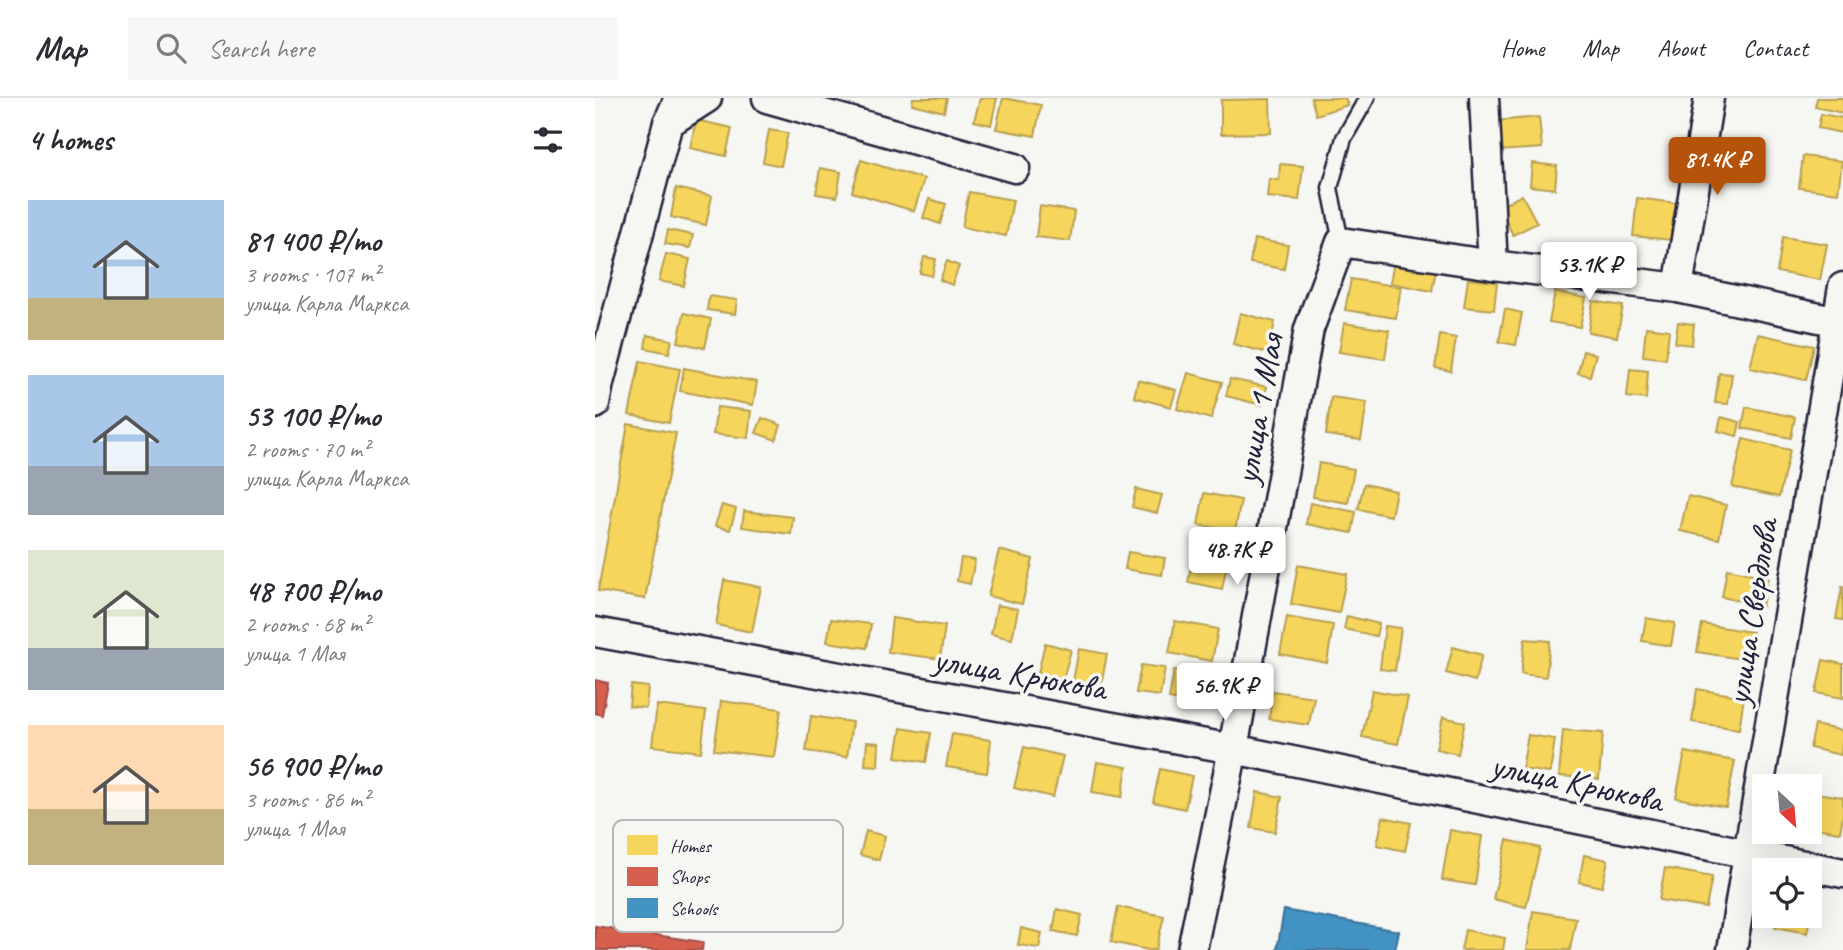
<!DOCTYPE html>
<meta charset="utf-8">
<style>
:root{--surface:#fff;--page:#f7f7f7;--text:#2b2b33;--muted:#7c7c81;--line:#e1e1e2;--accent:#b45309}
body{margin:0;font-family:Caveat,sans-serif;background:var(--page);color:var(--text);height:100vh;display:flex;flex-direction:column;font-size:26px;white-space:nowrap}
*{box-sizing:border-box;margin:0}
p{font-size:23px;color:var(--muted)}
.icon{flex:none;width:38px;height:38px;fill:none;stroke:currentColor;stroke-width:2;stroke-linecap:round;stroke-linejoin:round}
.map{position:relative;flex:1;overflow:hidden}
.drawer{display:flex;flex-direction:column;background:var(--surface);width:595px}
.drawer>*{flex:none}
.needle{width:46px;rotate:154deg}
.fabs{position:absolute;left:1157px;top:676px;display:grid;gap:14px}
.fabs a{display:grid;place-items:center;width:70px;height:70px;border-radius:0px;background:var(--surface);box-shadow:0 7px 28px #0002;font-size:35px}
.price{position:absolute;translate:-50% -60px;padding:0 16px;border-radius:7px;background:#fff;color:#222;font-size:23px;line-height:46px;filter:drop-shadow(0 2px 4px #0008)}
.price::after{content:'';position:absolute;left:50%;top:42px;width:21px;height:16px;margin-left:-10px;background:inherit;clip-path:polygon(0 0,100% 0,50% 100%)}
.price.on{background:var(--accent);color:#fff}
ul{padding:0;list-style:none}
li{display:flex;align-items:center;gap:21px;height:175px;padding:0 28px}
li span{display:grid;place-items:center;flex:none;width:196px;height:140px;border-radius:0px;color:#555}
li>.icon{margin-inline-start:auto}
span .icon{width:84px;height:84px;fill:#fffc;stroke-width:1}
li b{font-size:30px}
h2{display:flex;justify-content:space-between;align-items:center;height:84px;padding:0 28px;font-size:30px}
header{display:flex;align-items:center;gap:42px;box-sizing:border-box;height:98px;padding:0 35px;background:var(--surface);border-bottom:2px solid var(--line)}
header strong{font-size:33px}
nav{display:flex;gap:38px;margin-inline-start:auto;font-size:24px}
.search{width:490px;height:63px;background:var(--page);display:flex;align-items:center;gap:18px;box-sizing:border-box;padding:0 24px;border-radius:0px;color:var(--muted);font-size:26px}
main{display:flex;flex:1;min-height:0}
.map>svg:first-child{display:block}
</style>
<header>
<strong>Map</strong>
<div class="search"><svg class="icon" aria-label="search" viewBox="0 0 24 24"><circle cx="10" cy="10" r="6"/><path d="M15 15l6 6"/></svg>Search here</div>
<nav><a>Home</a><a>Map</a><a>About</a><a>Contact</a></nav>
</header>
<main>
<section class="drawer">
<h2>4 homes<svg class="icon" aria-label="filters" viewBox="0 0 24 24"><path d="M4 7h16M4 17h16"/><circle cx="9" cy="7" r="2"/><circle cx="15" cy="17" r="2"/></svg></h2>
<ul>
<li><span style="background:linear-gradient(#a9c7e8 70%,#c2b280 0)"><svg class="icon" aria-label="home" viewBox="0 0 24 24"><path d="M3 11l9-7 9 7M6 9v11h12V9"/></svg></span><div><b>81 400 ₽/mo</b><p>3 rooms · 107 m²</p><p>улица Карла Маркса</p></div></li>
<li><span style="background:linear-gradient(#a9c7e8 65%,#9aa5b1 0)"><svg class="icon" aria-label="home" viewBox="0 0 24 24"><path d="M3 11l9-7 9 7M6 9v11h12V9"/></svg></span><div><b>53 100 ₽/mo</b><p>2 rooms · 70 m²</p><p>улица Карла Маркса</p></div></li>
<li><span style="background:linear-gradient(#dfe7d0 70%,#9aa5b1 0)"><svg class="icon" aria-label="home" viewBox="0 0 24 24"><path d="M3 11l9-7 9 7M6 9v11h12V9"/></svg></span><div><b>48 700 ₽/mo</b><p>2 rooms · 68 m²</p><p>улица 1 Мая</p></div></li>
<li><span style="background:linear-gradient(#ffd9b3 60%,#c2b280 0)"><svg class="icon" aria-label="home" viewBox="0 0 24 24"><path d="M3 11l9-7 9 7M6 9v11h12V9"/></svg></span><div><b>56 900 ₽/mo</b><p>3 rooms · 86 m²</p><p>улица 1 Мая</p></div></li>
</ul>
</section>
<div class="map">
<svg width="1248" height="852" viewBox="0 0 1248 852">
<rect width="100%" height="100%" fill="#f6f6f2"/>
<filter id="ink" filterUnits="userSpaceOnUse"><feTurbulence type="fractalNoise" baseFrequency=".0143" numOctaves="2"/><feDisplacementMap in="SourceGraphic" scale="14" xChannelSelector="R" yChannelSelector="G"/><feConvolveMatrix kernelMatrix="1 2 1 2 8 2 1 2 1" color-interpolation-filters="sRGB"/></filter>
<g filter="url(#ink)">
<g fill="#f6d55c" stroke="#b69f52" stroke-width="2">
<polygon points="318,0 352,0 349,14 317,6"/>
<polygon points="385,0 402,0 396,27 379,23"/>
<polygon points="408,0 446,7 440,38 401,31"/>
<polygon points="716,0 750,0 753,7 721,17"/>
<polygon points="1222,0 1248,0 1248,15 1220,9"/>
<polygon points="675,1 676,35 626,36 626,2"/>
<polygon points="1226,16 1248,20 1247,35 1223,30"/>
<polygon points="944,19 947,50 904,53 901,23"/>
<polygon points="101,22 137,30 131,58 95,50"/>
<polygon points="174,32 193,35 186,68 168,64"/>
<polygon points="1208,58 1247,63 1243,95 1204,90"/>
<polygon points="266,62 329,81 319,113 257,94"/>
<polygon points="937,65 962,68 960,91 935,88"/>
<polygon points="685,66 708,68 704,102 672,99 674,81 684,82"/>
<polygon points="225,70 246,74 242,99 221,96"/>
<polygon points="81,90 117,98 111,127 76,119"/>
<polygon points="374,94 418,102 411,138 367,129"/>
<polygon points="927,97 942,125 918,137 904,109"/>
<polygon points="1042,100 1081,105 1076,142 1038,138"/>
<polygon points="334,101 351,106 345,126 328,120"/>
<polygon points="445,108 479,113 475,143 441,139"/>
<polygon points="73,132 98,137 95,150 70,146"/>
<polygon points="1188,139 1232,146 1225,182 1182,174"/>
<polygon points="659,141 693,147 689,171 655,165"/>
<polygon points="71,156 95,161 89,188 64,183"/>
<polygon points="329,159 341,161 337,178 325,175"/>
<polygon points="352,163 364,168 357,187 345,182"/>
<polygon points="799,164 841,172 837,193 795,185"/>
<polygon points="756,181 806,189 801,220 750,212"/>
<polygon points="873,181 902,184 899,212 869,209"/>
<polygon points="960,194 991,200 985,229 954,224"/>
<polygon points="114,198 142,202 140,216 112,212"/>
<polygon points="998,203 1028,208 1022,239 993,234"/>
<polygon points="910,211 927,215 921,247 904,244"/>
<polygon points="89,215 116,221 110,250 83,244"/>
<polygon points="645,215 680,224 673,255 638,246"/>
<polygon points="1083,224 1099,226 1097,247 1080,245"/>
<polygon points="749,225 794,232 790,261 744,254"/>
<polygon points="1051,229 1074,232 1071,261 1048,258"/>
<polygon points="1163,236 1219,248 1211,282 1155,270"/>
<polygon points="52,237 77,242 74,255 50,250"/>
<polygon points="845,237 861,240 856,273 840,270"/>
<polygon points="988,253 1001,256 995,278 983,275"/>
<polygon points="45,263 85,271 74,325 34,317"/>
<polygon points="89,270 162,284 158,307 85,293"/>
<polygon points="1035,271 1053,273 1051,301 1032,299"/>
<polygon points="593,275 627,284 616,321 582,311"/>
<polygon points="1124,275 1137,276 1133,306 1120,305"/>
<polygon points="635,281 672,289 667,307 631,298"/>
<polygon points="543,282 581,292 576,309 539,299"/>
<polygon points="736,299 772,304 766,342 731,337"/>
<polygon points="122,309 156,313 153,340 118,336"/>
<polygon points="1151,309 1200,319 1196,340 1147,330"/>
<polygon points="1126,319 1145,324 1142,338 1123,333"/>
<polygon points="167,320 186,327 181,342 161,335"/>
<polygon points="33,326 81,335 50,501 3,493"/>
<polygon points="1148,341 1195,352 1184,399 1137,389"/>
<polygon points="724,365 759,371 753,405 718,399"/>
<polygon points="769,386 801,393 796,418 763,411"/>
<polygon points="541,391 567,397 562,415 537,409"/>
<polygon points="609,395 646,402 640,433 603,427"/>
<polygon points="1093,398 1131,407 1124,441 1085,433"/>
<polygon points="715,405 761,414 757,435 711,426"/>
<polygon points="127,407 141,411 135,432 120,428"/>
<polygon points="149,413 198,419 196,436 147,429"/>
<polygon points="404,452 438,461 427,506 393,498"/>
<polygon points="533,454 570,460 567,477 530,471"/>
<polygon points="599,455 633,461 627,491 593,484"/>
<polygon points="366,460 380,462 375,486 362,483"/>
<polygon points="703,467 752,476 744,515 696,506"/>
<polygon points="1132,471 1173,479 1167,508 1127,499"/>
<polygon points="129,482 166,489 157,534 121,527"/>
<polygon points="1247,489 1248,489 1248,522 1241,521"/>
<polygon points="402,507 423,511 417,541 396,536"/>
<polygon points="752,518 784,526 781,538 749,531"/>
<polygon points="692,519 738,527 732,565 685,556"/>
<polygon points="297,520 350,528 345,561 293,554"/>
<polygon points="1051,520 1080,525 1076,548 1047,543"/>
<polygon points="236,521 276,526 272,550 232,544"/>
<polygon points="580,523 623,531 617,563 574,555"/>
<polygon points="1107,526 1157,534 1153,562 1102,554"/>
<polygon points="790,528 806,530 800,573 785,571"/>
<polygon points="930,541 955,543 951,579 926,576"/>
<polygon points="450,545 476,552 468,581 443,575"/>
<polygon points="858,549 887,557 880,583 851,575"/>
<polygon points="484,551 512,556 506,588 478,583"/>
<polygon points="1228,562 1248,566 1248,600 1221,595"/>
<polygon points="546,567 570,570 565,598 541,595"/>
<polygon points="579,572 613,578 608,607 574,601"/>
<polygon points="36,587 53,589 51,610 34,608"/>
<polygon points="1102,591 1149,599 1144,631 1097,624"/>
<polygon points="777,592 813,599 803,646 767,639"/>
<polygon points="678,593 719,599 714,627 674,621"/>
<polygon points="126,603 186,611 179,659 119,652"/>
<polygon points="62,607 111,613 106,654 57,648"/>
<polygon points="216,618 257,624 252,659 211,653"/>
<polygon points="848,619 870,624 863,656 841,651"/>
<polygon points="1220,627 1248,633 1246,657 1215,650"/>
<polygon points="306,630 336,635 331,664 301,659"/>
<polygon points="968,632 1008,635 1004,681 964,678"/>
<polygon points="357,636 396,642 392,675 351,669"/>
<polygon points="933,637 960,641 955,675 927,671"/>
<polygon points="272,644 284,645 283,668 270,667"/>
<polygon points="429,649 468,658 458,699 419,690"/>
<polygon points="1090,654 1140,663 1131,709 1081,700"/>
<polygon points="502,664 532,669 527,699 497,694"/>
<polygon points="565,671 597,678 590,711 558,704"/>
<polygon points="662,694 687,699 680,734 656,730"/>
<polygon points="1214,694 1248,699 1248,717 1245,734 1214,729"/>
<polygon points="788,719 816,725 810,753 782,747"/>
<polygon points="855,732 887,738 880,787 847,782"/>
<polygon points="271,733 290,738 284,762 265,757"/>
<polygon points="912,742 945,750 931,809 898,801"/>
<polygon points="989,757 1013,762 1007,789 984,784"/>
<polygon points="1070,770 1117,779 1111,810 1064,802"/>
<polygon points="1214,799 1219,799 1212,835 1180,829 1183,817 1214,817"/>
<polygon points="523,809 569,818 561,852 553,852 516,844"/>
<polygon points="462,811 487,817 482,838 458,833"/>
<polygon points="938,813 981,820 975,852 932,852"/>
<polygon points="426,830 447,835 444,850 423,847"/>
<polygon points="870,832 910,840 908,852 866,852"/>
</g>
<g fill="#d6604d" stroke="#a04d48" stroke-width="2">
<polygon points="0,582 13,585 7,617 0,615"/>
<polygon points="0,828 108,844 107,852 0,852"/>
</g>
<polygon fill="#4393c3" stroke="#39719a" stroke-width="2" points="689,812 804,833 800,852 682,852"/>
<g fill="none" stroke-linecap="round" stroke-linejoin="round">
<g stroke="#22223b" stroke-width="19">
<polyline id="lane" points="746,144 735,90 749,40 772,0"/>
</g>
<g stroke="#22223b" stroke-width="33">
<g id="street">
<polyline points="172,0 420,70"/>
<polyline points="889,0 898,167"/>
<polyline points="73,25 112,0"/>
<polyline points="1083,190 1114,0"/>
<polyline points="0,306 4,285 73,25 84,0"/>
<polyline points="0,534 638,651 1248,775"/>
<polyline points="597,852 638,651 714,231 746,144 898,167 1083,190 1248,225"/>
<polyline points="1137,852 1248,189"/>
</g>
</g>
<use href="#lane" stroke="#f6f6f2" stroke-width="14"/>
<use href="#street" stroke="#f6f6f2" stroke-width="28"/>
</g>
</g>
<g text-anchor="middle" stroke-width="7" stroke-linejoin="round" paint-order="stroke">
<g font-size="35" fill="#22223b" stroke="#f6f6f2">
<text transform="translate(663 311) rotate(-80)" y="12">улица 1 Мая</text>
<text transform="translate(1156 514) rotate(-81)" y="12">улица Свердлова</text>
<text transform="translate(425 575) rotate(10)" y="12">улица Крюкова</text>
<text transform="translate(982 684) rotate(12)" y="12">улица Крюкова</text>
</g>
</g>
<rect x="18" y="722" width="230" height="112" rx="10" fill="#f6f6f2" stroke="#b6b6bb" stroke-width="2"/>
<rect x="32" y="737" width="31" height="20" fill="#f6d55c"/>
<rect x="32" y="769" width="31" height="19" fill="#d6604d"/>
<rect x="32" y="800" width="31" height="20" fill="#4393c3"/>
<g font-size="19" fill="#22223b">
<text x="75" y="754">Homes</text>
<text x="75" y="785">Shops</text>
<text x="75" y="817">Schools</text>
</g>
</svg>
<div class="fabs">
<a><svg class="needle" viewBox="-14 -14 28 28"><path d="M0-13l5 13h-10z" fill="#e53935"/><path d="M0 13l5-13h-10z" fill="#7c7c81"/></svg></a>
<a><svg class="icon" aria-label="locate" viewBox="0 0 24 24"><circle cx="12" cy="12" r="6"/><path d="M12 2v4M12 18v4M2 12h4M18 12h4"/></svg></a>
</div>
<b class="price on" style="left:1122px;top:99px">81.4K ₽</b>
<b class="price" style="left:994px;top:204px">53.1K ₽</b>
<b class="price" style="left:642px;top:489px">48.7K ₽</b>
<b class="price" style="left:630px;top:625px">56.9K ₽</b>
</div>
</main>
